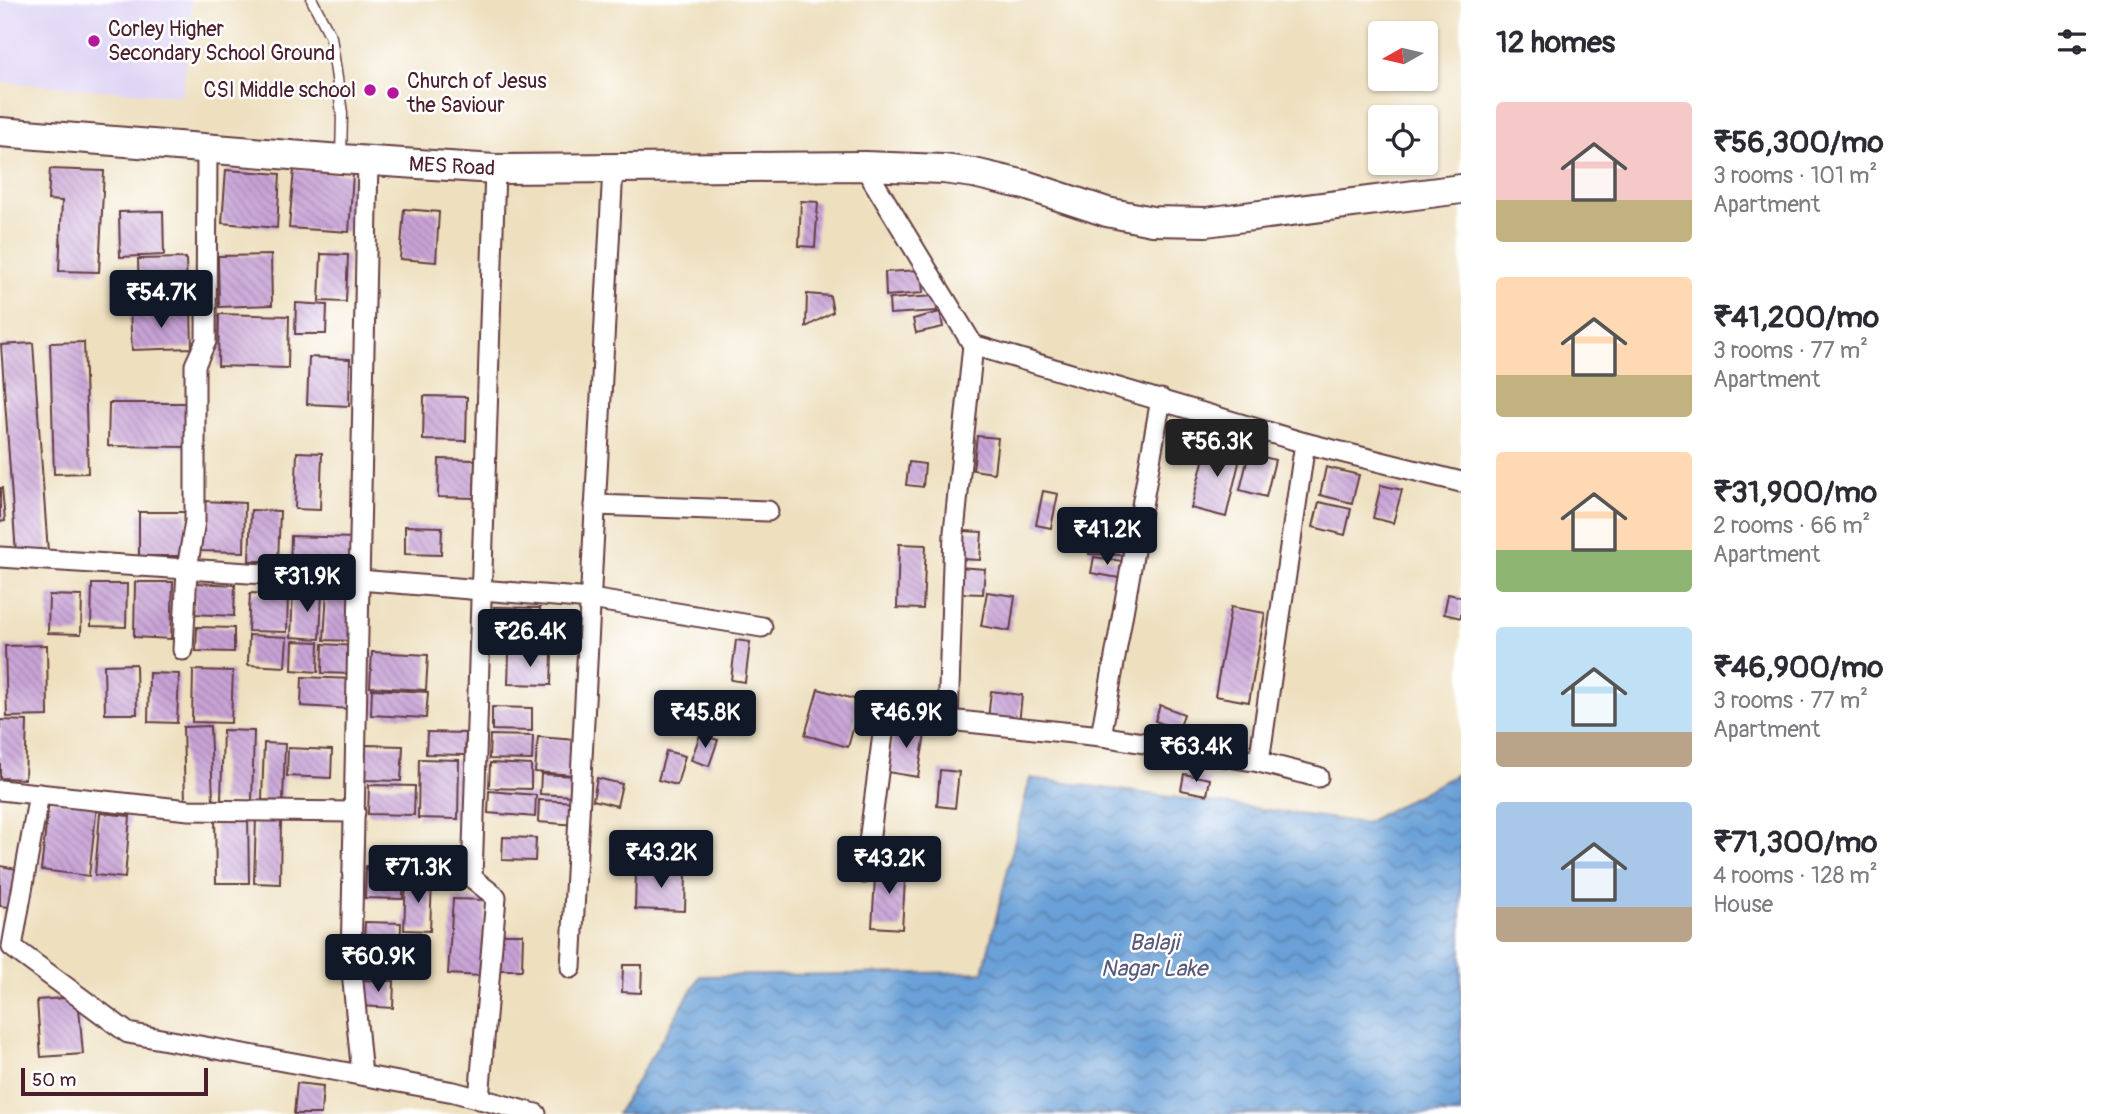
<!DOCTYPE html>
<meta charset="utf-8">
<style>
:root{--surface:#fff;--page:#f2f2f3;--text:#2b2b33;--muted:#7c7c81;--accent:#111827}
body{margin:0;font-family:Pangolin,sans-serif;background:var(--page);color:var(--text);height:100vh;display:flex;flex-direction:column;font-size:26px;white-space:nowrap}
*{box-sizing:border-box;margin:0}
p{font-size:23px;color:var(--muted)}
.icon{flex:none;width:38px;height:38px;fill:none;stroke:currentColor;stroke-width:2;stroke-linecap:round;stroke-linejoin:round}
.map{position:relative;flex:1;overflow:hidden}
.drawer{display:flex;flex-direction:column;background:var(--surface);width:665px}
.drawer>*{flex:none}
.needle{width:46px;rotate:262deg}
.tools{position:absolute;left:1368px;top:21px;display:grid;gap:14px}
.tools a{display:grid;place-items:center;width:70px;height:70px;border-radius:7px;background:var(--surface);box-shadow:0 2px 5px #0004;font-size:35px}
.scale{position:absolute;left:21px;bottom:18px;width:187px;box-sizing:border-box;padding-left:7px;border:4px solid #4a1f2b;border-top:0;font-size:19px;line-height:24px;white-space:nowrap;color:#4a1f2b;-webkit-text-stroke:5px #fff;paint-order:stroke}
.price{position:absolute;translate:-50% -60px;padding:0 16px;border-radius:7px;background:var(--accent);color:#fff;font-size:23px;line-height:46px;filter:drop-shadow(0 2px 4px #0008)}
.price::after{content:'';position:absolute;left:50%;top:42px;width:21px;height:16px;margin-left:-10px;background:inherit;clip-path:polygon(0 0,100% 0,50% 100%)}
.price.on{background:#222;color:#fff}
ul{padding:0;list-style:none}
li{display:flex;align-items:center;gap:21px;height:175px;padding:0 35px}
li span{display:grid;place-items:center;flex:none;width:196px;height:140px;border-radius:7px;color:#555}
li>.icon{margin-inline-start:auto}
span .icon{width:84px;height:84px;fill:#fffc;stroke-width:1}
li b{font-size:30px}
h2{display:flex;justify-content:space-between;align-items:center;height:84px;padding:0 35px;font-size:30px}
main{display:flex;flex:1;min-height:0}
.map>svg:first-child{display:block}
</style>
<main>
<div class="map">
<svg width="1461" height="1114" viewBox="0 0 1461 1114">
<defs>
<pattern id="water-waves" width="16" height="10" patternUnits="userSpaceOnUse" patternTransform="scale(1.75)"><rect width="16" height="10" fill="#6ba1d8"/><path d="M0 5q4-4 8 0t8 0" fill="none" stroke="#5a83af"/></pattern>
<pattern id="building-back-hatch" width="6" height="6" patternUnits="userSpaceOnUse" patternTransform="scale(1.75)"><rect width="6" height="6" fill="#c8a3d6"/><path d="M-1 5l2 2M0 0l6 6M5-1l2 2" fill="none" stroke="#a484ae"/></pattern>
</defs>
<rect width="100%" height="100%" fill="#fff"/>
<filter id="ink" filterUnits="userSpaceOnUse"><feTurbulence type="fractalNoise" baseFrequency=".0143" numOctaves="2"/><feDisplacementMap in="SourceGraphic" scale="14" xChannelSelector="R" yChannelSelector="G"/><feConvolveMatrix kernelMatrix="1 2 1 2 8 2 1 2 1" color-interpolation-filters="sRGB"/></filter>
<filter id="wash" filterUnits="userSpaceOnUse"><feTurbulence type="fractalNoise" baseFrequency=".00686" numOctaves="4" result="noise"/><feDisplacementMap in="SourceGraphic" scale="28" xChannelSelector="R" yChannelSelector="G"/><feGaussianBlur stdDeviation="1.57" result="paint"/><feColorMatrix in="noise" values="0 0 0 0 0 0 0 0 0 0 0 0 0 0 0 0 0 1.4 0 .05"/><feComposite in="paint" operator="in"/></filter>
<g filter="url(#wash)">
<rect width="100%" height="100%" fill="#eee0bf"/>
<polygon fill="#dfd5f5" points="0,0 192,0 182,96 0,82"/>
<polygon fill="url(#water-waves)" stroke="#5a6082" stroke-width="2" points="1461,772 1461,1114 617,1114 700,976 983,972 1030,778 1365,823"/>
<g id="blocks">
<g fill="url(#building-back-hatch)">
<polygon points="50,169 104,171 99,272 59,271 62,201 48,200"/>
<polygon points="294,169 353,174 349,232 289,228"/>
<polygon points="226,170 280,174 277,228 222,223"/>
<polygon points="801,201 818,202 815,247 799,246"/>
<polygon points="404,209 439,212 436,262 400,259"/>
<polygon points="163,211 164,255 120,257 119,212"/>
<polygon points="321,254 348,255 346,302 319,301"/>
<polygon points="271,255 272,305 219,307 218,256"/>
<polygon points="186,258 187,298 139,299 138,259"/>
<polygon points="921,270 923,293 886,296 885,272"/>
<polygon points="807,294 830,296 833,312 806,327"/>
<polygon points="936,296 937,311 890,314 889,299"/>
<polygon points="296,303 327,305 326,334 295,334"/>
<polygon points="191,310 192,348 132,350 130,311"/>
<polygon points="940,312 943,327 916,333 913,319"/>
<polygon points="219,314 289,316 288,368 218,366"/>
<polygon points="84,342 88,473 54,474 50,343"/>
<polygon points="33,343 48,552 16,554 1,345"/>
<polygon points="309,357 350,359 349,406 307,404"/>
<polygon points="424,396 467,397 466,441 423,440"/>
<polygon points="109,403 187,403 186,447 108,446"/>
<polygon points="977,436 998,438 994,473 973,470"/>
<polygon points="1208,442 1242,450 1226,517 1191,508"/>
<polygon points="297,452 322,453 320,510 295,509"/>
<polygon points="1249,453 1275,460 1266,497 1240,490"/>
<polygon points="439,459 475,460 474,498 438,497"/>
<polygon points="909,462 925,464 923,487 906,485"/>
<polygon points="1326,467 1359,475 1352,503 1320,495"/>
<polygon points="1381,485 1402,490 1393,523 1373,518"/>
<polygon points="0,488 2,488 5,521 0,522"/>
<polygon points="1043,491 1058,494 1051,528 1036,525"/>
<polygon points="203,501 245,503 244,552 201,551"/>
<polygon points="1319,502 1351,509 1345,535 1313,527"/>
<polygon points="251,510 280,511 278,561 249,561"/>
<polygon points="139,512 187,512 186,556 139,556"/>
<polygon points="405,526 442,527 441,555 405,554"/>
<polygon points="1090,529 1127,530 1127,555 1089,554"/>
<polygon points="963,531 982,532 980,560 961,559"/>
<polygon points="291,536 353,538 352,573 290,571"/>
<polygon points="899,544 926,545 923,609 897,608"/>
<polygon points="1094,557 1122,561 1119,578 1091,573"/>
<polygon points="958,567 985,569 983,594 956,593"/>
<polygon points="135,582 173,582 171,639 134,637"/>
<polygon points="195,583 235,585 234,616 194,614"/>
<polygon points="92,584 127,584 126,627 91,626"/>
<polygon points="293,590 322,591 320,639 291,637"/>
<polygon points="327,590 356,591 354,641 324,640"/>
<polygon points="987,592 1015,596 1010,631 981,626"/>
<polygon points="250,593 288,595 287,632 248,631"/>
<polygon points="1448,594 1461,597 1461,618 1444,614"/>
<polygon points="49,595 82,596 81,634 48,633"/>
<polygon points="494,607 540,608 540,641 493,640"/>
<polygon points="1231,607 1265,613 1249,702 1215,696"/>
<polygon points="197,627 234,628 234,652 196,651"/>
<polygon points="249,635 287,637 285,667 248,665"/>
<polygon points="736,640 750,642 745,682 731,680"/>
<polygon points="293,641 319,642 318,672 292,670"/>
<polygon points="323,644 355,646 354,674 322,673"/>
<polygon points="47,645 48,716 7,717 5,646"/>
<polygon points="372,652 428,655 426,690 370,687"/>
<polygon points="509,653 552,654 551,685 508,684"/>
<polygon points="136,664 137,714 105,714 104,665"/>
<polygon points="193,670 233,671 231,723 192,722"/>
<polygon points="149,673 179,674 177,723 148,722"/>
<polygon points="302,677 353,679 352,709 301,706"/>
<polygon points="372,689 428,692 426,718 371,715"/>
<polygon points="818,689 861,701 848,747 805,735"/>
<polygon points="991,691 1022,695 1019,724 988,720"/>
<polygon points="1160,705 1184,714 1179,730 1155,721"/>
<polygon points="492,707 532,708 532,731 492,730"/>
<polygon points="0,720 27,721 25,779 0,778"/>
<polygon points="895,722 926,727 918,777 887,772"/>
<polygon points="210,726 213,800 185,801 183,727"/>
<polygon points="223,730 254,731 252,802 221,801"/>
<polygon points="427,732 466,733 465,755 426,754"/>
<polygon points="490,735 533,736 532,760 489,759"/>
<polygon points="700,735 718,740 709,766 691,760"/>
<polygon points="538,737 576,740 574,775 535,772"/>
<polygon points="264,743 285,744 283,801 262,800"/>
<polygon points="366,745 403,746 401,781 365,780"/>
<polygon points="288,748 332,750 331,778 287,776"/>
<polygon points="666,751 685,756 677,785 658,780"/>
<polygon points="419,759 459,760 458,819 418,818"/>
<polygon points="490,763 531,765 531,789 489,788"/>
<polygon points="940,770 959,772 955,808 937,806"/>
<polygon points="541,774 576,776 574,796 540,794"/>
<polygon points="1184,774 1210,779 1207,795 1181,790"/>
<polygon points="597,778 622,784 617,806 593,800"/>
<polygon points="369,785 415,786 414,815 368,814"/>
<polygon points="489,791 536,795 535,817 488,813"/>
<polygon points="49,800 97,805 89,876 41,870"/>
<polygon points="539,800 578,802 576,825 538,822"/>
<polygon points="100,813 130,816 125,878 95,875"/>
<polygon points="248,813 249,883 216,883 215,814"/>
<polygon points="256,818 281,819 280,884 254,883"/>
<polygon points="503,837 536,838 535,861 502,860"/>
<polygon points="876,862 906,864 902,929 872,927"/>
<polygon points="0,866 17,869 10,907 0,906"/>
<polygon points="366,866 404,868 403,899 365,898"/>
<polygon points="636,870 686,871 685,911 635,909"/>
<polygon points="406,879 432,880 430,931 404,930"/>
<polygon points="453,899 486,900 481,976 448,974"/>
<polygon points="365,922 401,923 400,965 363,964"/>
<polygon points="501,934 523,934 522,970 500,970"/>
<polygon points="623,965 642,965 641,993 622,992"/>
<polygon points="362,980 394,981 393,1008 361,1006"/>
<polygon points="78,997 83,1054 41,1057 37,1000"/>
<polygon points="297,1083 323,1086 321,1114 294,1114"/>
</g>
</g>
</g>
<g filter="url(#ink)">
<use href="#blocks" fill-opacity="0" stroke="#633c41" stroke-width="2"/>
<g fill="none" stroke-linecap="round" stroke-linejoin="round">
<g stroke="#633c41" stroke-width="13">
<polyline id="lane" points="312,0 331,37 342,113 341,158"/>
</g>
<g stroke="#633c41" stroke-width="23">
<g id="street">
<polyline points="864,166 973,345 1305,443 1461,482"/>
<polyline points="595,505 768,511"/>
<polyline points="0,557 359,580 591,599 762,627"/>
<polyline points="183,650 187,569 195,521 195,365 206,341 207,147"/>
<polyline points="948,721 954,532 973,345"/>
<polyline points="1101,736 1161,399"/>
<polyline points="1259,762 1305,443"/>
<polyline points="0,790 189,810 355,812"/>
<polyline points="39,794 12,947 128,1033 454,1092 536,1114"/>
<path d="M865,873l18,-139c3,-12 7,-15 18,-19l200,21 158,26 59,15"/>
<polyline points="571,968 613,168"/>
<polyline points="362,1075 351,961 368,161"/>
<polyline points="479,1099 496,897 472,878 495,169"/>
</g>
</g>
<g stroke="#633c41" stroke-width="32">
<polyline id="secondary" points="0,132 341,159 495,169 864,166 943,169 974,173 1025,185 1107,212 1152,221 1206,222 1461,189"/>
</g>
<use href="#lane" stroke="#fff" stroke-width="10"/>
<use href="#street" stroke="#fff" stroke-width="19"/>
<use href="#secondary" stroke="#fff" stroke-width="28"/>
</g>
</g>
<g fill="#b5179e" stroke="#fff" stroke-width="2.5">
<circle cx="94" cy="41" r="7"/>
<circle cx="370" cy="90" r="7"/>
<circle cx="393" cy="93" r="7"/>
</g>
<g text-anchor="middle" stroke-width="5" stroke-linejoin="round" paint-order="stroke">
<g font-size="21" fill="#4a1f2b" stroke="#fff" text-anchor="start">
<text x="108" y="36">Corley Higher<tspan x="108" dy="24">Secondary School Ground</tspan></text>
<text x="407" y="88">Church of Jesus<tspan x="407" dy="24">the Saviour</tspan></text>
<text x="356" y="97" text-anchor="end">CSI Middle school</text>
</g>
<g font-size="21" fill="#4a1f2b" stroke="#fff">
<text transform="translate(452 166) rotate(3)" y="7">MES Road</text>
</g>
<g font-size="23" font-style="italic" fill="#595a79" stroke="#fff">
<text x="1154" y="950">Balaji<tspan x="1154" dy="26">Nagar Lake</tspan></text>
</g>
</g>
</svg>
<div class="tools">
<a><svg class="needle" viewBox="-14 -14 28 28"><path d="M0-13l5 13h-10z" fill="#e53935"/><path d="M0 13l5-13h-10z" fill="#7c7c81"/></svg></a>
<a><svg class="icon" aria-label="locate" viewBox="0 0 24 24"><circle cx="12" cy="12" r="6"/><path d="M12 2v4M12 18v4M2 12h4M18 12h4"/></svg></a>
</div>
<div class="scale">50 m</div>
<b class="price" style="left:161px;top:330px">₹54.7K</b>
<b class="price on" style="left:1217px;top:479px">₹56.3K</b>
<b class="price" style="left:1107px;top:567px">₹41.2K</b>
<b class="price" style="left:307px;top:614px">₹31.9K</b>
<b class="price" style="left:530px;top:669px">₹26.4K</b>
<b class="price" style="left:705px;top:750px">₹45.8K</b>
<b class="price" style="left:906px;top:750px">₹46.9K</b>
<b class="price" style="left:1196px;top:784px">₹63.4K</b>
<b class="price" style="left:661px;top:890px">₹43.2K</b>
<b class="price" style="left:889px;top:896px">₹43.2K</b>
<b class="price" style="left:418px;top:905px">₹71.3K</b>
<b class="price" style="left:378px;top:994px">₹60.9K</b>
</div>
<section class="drawer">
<h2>12 homes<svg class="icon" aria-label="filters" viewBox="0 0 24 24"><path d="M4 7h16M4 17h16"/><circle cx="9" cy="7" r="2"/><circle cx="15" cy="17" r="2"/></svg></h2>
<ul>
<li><span style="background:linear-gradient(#f6c9c9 70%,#c2b280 0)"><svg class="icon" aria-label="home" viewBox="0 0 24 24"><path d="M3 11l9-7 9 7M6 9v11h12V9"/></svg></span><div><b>₹56,300/mo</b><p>3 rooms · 101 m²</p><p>Apartment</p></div></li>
<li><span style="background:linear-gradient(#ffd9b3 70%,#c2b280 0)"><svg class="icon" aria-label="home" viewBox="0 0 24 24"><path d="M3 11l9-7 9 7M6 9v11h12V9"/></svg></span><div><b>₹41,200/mo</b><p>3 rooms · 77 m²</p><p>Apartment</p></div></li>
<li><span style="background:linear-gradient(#ffd9b3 70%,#8fb573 0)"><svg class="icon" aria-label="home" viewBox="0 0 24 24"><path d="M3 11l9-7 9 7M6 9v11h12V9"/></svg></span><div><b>₹31,900/mo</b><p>2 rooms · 66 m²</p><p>Apartment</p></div></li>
<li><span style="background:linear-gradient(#bfe0f5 75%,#b9a48a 0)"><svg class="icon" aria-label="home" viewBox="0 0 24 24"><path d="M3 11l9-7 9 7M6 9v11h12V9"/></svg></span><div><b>₹46,900/mo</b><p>3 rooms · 77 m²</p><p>Apartment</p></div></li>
<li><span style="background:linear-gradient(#a9c7e8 75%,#b9a48a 0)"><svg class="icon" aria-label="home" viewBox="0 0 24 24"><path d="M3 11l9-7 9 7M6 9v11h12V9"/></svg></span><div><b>₹71,300/mo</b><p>4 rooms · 128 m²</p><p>House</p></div></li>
</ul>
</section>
</main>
